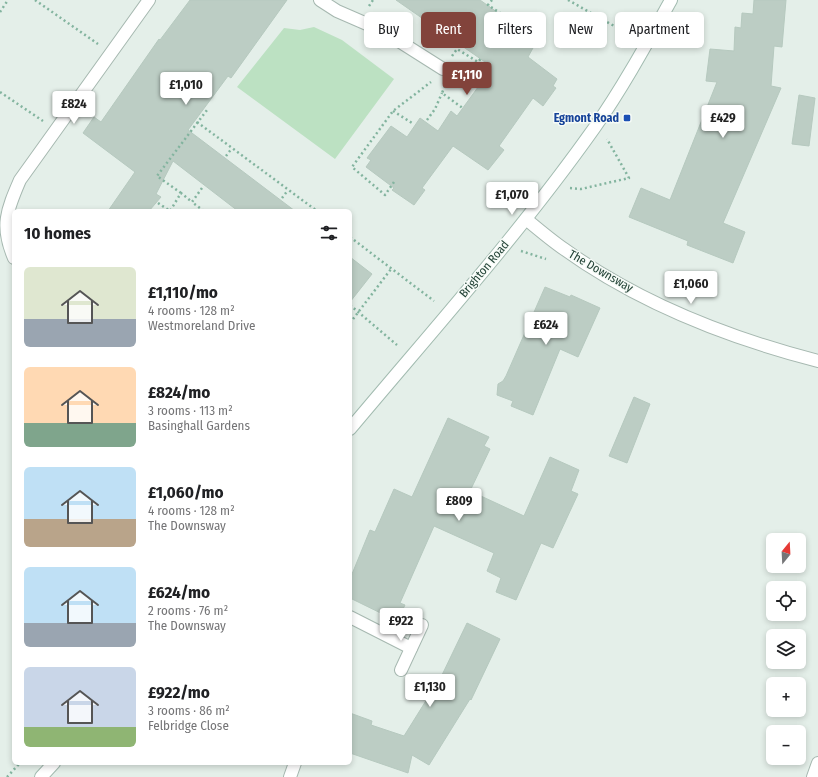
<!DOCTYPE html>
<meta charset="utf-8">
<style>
:root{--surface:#fff;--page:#f6f6f6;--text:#202124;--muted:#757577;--accent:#82433b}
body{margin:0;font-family:"Fira Sans Condensed",sans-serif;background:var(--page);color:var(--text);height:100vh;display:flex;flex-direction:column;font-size:15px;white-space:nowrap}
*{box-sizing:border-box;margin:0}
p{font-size:13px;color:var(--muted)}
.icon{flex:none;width:22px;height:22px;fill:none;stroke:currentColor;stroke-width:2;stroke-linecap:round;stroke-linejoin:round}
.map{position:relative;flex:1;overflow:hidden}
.sheet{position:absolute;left:12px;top:209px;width:340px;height:556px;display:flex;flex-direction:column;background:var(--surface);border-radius:6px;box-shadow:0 2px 6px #0003}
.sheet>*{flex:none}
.top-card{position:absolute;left:364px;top:12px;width:380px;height:36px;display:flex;gap:8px}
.needle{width:26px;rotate:18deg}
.controls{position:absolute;left:766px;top:533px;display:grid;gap:8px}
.controls a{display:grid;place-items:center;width:40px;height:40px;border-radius:6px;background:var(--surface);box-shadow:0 2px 6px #0003;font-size:20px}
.price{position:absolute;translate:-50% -34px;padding:0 9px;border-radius:4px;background:#fff;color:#222;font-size:13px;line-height:26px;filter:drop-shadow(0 1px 2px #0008)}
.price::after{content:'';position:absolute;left:50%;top:24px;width:12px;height:9px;margin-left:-6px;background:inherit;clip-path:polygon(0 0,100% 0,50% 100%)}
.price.active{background:var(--accent);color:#fff}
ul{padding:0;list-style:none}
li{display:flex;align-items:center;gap:12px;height:100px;padding:0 12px}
li span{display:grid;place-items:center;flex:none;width:112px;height:80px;border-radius:6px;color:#555}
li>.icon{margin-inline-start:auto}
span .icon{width:48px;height:48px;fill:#fffc;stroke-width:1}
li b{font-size:17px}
h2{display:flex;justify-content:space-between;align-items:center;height:48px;padding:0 12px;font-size:17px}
.pill{padding:0 14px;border-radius:6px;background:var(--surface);box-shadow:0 2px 6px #0003;font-size:14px;line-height:36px}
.pill.active{background:var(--accent);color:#fff}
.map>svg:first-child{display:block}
</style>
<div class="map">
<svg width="818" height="777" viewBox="0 0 818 777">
<rect width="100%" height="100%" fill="#e4efe9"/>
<polygon fill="#bce1c2" points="314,27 342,40 394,79 335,159 237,87 284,28 300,30"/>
<g fill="#bccdc4" stroke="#b6c9bf">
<polygon points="190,0 287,0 231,78 228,76 188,130 295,211 238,211 173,161 156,194 161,197 149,211 108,211 135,172 83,133 94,117 101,122 159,39 160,40"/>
<polygon points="396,0 480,0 504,17 507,13 539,37 528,57 557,79 553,86 556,88 543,106 533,98 499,146 504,150 488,170 453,146 422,188 425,190 414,205 392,190 394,188 366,167 371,160 367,158 391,126 407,137 420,118 438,131 451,111 457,116 489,72 481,67 485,62"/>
<polygon points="754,0 786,0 782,47 774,46 771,86 781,88 723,223 745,232 733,263 687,245 688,241 629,217 641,188 670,200 717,82 706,81 710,49 734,51 735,27 741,28 742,13 753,14"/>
<polygon points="799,95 815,98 809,146 792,144"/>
<polygon points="350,257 372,274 350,302"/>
<polygon points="545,287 570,297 571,295 600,308 578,357 560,349 533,415 511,406 513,401 497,395 498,384 503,381 506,376"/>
<polygon points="634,397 650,404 627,463 609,456"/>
<polygon points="448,418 489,437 484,446 490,449 470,491 524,516 550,457 579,470 571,491 578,494 553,548 541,543 516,600 496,592 501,578 487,571 494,553 434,526 400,603 405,605 397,621 350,598 350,579 370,530 375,532 394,489 412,497"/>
<polygon points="467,623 500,639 471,700 470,699 429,765 412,755 408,773 350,753 350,713 372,721 371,725 404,736 442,675"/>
</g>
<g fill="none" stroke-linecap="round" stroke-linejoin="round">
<g stroke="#a6b8b0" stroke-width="14">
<g id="street">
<polyline points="320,0 337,11 383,31 443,69"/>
<path d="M526,219c12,10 25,21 38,30 75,54 165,89 254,112"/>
<path d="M14,258c-14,-32 -7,-48 6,-78l129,-180"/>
<polyline points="350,617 411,648"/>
<polyline points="401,670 422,625"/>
<polyline points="290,777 295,763"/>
<polyline points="813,777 818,763"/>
</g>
</g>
<g stroke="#a2bbb0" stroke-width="14">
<g id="secondary">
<path d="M350,429c83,-99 170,-196 245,-302 28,-40 52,-84 76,-127"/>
<polyline points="41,777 54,763"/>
</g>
</g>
<g stroke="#83b49f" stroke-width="2.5" stroke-dasharray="2 3" stroke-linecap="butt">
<polyline points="35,0 98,44"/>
<polyline points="492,0 488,5 503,15"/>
<polyline points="568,0 632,36"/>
<polyline points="369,6 373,0"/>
<polyline points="0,12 8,0"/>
<polyline points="452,56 457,49 478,62 482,57"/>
<polyline points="445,86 442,93 464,109"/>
<polyline points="0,92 43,121"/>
<polyline points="393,111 412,123"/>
<polyline points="427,120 435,109 442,93"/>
<polyline points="197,122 317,211"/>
<polyline points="226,156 232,148"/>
<polyline points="394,182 385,195 352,167 393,111 431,82"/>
<polyline points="202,188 192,202 204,211"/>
<polyline points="570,188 581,189 629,178 607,139"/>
<polyline points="181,193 157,176 207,110"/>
<polyline points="282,198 288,190"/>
<polyline points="158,203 170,211 181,193 192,202"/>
<polyline points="350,237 434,301"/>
<polyline points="521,251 546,259"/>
<polyline points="350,305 397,345"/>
<polyline points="350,323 391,269"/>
<polyline points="7,777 20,763"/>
</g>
<use href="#street" stroke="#fff" stroke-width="12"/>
<use href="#secondary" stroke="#fff" stroke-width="12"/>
</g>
<rect fill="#1a4fb4" stroke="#f6fbf7" stroke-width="1.5" x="623" y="114" width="8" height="8" rx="2"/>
<g text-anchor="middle" stroke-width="3" stroke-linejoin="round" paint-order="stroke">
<g font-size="12" font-weight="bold" fill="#164399" stroke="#f6fbf7" text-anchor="end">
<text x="619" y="122">Egmont Road</text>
</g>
<g font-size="12" fill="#224236" stroke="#f6fbf7">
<text transform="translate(484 269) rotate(-50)" y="4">Brighton Road</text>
<text transform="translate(601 271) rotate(30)" y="4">The Downsway</text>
</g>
</g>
</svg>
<div class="controls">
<a><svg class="needle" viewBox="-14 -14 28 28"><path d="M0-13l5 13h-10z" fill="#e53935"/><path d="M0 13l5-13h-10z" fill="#757577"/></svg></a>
<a><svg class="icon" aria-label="locate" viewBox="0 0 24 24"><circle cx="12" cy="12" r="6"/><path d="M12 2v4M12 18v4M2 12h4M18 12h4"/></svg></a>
<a><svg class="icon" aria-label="layers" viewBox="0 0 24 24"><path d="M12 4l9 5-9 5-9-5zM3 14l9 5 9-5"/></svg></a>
<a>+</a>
<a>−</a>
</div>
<b class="price active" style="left:467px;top:96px">£1,110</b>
<b class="price" style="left:186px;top:106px">£1,010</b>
<b class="price" style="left:74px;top:125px">£824</b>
<b class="price" style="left:723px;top:139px">£429</b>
<b class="price" style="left:512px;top:216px">£1,070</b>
<b class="price" style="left:691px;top:305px">£1,060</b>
<b class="price" style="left:546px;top:346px">£624</b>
<b class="price" style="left:459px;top:522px">£809</b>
<b class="price" style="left:401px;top:642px">£922</b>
<b class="price" style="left:430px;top:708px">£1,130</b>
<div class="top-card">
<a class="pill">Buy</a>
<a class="pill active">Rent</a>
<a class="pill">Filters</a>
<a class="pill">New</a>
<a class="pill">Apartment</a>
</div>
<section class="sheet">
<h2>10 homes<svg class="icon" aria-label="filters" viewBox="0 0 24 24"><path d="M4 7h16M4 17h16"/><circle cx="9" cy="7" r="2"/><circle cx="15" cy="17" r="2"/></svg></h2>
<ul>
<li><span style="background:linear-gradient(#dfe7d0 65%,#9aa5b1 0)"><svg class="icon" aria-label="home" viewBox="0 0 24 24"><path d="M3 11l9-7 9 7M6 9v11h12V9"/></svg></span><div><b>£1,110/mo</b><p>4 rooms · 128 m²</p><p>Westmoreland Drive</p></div></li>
<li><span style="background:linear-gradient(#ffd9b3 70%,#7fa58c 0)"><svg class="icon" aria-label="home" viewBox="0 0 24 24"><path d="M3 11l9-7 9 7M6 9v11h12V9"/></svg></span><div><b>£824/mo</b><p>3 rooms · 113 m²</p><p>Basinghall Gardens</p></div></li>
<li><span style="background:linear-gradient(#bfe0f5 65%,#b9a48a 0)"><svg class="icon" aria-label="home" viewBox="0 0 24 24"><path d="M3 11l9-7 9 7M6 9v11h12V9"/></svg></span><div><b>£1,060/mo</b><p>4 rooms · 128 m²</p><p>The Downsway</p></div></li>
<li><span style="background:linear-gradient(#bfe0f5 70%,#9aa5b1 0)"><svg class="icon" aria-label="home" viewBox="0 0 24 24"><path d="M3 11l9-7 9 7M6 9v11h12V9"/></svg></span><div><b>£624/mo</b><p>2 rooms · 76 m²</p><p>The Downsway</p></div></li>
<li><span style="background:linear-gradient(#c9d6e8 75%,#8fb573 0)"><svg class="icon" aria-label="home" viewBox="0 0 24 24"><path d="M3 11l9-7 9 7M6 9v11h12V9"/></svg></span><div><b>£922/mo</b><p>3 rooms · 86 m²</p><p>Felbridge Close</p></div></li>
</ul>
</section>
</div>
